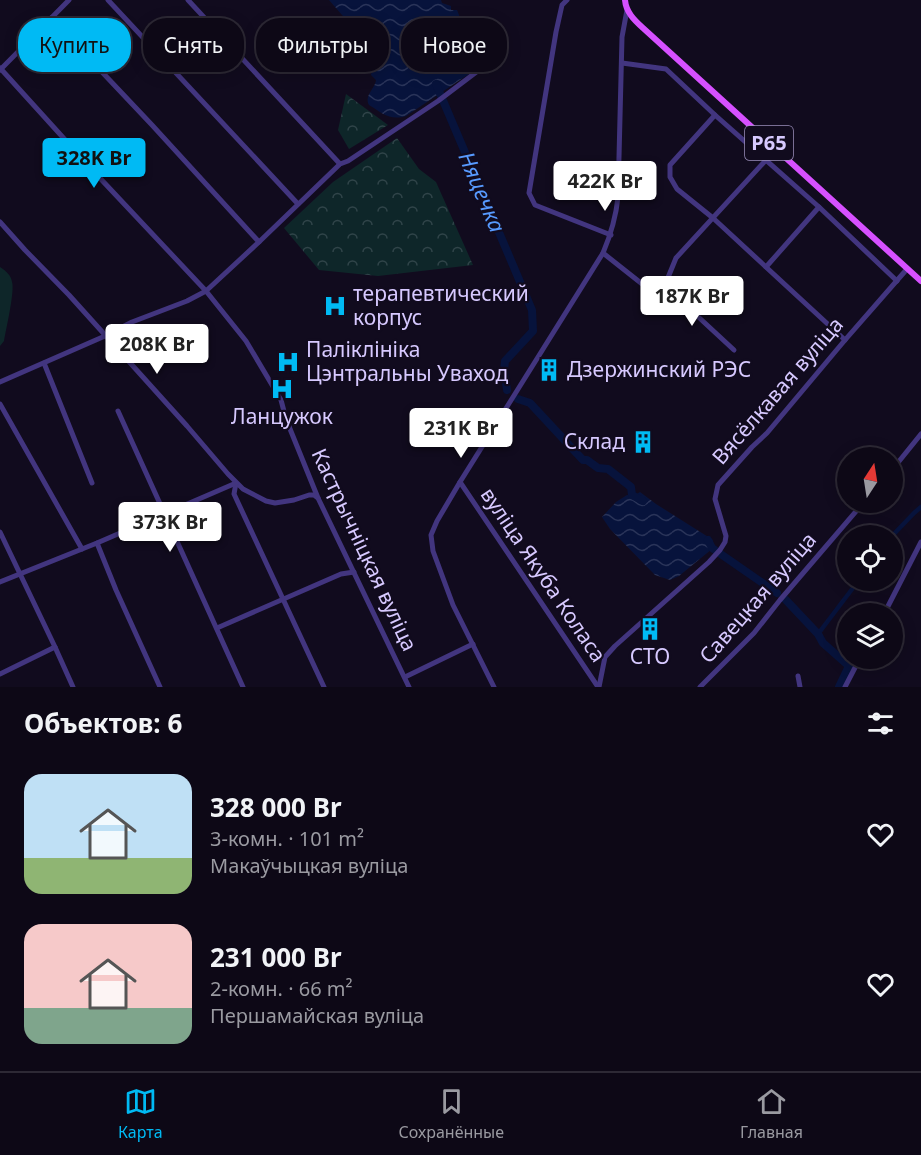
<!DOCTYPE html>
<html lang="ru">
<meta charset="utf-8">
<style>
:root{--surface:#0d0816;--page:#16111f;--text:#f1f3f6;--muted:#9a9aa1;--line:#2d2935;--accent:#00baf4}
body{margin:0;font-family:"Noto Sans",sans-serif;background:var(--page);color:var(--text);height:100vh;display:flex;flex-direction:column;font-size:22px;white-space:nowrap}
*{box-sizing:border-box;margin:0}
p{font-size:20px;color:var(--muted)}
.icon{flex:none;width:33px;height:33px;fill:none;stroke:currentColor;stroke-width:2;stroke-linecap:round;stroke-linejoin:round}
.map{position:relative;height:687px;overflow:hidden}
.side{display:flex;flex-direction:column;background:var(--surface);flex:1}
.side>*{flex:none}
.top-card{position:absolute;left:18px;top:18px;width:600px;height:54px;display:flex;gap:12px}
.needle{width:39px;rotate:12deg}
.tools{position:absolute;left:837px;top:447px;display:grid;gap:12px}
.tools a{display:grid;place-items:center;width:66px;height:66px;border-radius:50%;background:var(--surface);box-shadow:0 3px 15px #0003,0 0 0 2px var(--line);font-size:30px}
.price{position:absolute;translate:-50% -51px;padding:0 14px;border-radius:6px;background:#fff;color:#222;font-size:20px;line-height:39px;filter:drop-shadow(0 2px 3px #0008)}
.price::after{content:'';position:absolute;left:50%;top:36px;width:18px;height:14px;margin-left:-9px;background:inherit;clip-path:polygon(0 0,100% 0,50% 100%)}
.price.current{background:var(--accent);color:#111}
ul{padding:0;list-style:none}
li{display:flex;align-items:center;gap:18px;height:150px;padding:0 24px}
li span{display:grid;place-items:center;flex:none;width:168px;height:120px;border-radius:18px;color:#555}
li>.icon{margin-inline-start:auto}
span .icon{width:72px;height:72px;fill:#fffc;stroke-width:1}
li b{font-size:26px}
h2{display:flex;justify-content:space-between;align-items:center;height:72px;padding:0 24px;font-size:26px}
.chip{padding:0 21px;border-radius:24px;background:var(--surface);box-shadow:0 3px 15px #0003,0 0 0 2px var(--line);font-size:21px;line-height:54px}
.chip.current{background:var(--accent);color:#111}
.tabs{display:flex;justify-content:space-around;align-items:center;height:84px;border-top:2px solid var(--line);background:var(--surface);font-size:16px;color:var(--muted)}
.tabs a{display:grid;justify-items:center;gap:3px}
.tabs .current{color:var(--accent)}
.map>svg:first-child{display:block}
</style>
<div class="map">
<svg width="921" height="687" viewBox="0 0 921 687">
<defs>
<pattern id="forest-crowns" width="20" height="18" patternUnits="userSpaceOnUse" patternTransform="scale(1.5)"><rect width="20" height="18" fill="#0e2629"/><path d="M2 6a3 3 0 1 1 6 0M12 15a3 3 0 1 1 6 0" fill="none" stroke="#304449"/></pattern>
<pattern id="water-waves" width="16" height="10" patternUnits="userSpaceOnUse" patternTransform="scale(1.5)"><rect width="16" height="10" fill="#07133c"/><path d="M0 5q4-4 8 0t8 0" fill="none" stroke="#2a3459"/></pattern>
</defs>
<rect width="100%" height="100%" fill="#110b1e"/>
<path fill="#0e2629" d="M0,267c6,4 11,8 12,15 3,9 -6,47 -8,59l-4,5z"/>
<g fill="url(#forest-crowns)">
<polygon points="346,94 388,125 349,149 338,130"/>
<polygon points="397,138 419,169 436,182 473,265 378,276 319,270 284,228 333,182"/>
</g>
<g fill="url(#water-waves)">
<path d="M329,0h112l1,3 9,3v4h6l8,20 -1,4 12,27 -7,13 -63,42c-16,5 -24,-3 -37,-11 -5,-10 6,-16 7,-25l-5,-5 1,-6c-4,-10 -10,-16 -3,-26l-2,-5 -25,-23z"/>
<polygon points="640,492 656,504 713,540 712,549 679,576 670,580 655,575 610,529 602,517 616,502 627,495 634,496"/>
</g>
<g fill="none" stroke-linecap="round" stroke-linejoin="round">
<g stroke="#07133c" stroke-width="4.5">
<polyline points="892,536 914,513 921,507"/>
<polyline points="818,634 859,580"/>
</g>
<g stroke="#07133c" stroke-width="8">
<polyline points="436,84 532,310 533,331 505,361 504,370 507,390"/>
<polyline points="518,399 530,403 583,460 587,460 598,468 608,469 631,487 632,495 643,501"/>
<polyline points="708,540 712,548 777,593"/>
<polyline points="785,599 818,634 823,643 849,666 839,687"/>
</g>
<g stroke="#42357f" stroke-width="5">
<polyline points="108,0 298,204"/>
<polyline points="188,0 340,164"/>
<polyline points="567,0 562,5 556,32 529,193 535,205 611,235"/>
<polyline points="51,18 152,125 259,242"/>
<polyline points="622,63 666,69 715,115 819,207 897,281"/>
<polyline points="0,68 97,175 206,291 246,341 281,400 286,419 318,498 409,687"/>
<polyline points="0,70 69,0"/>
<polyline points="715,115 670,165 670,177 677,189 713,218 845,340"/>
<polyline points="0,222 25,250 69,295 187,426 228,474 243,489 266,501 275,503 294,500 309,495 314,495 318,498"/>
<path d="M603,253l48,38c7,3 10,0 15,-4"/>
<polyline points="766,267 819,207"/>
<polyline points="666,287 667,280 676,258 766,160"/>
<polyline points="666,287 734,350"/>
<polyline points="44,363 92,483"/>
<polyline points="0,382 105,336 132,322 187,301 206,291 259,242 340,164 348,161 438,101 479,70"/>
<polyline points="0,404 82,549"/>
<polyline points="118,411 243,687"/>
<polyline points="892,470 921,434"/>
<polyline points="460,482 598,687"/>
<polyline points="236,483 234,494 324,687"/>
<polyline points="0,532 55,647 73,687"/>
<polyline points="97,543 116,590 160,687"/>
<polyline points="0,582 97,543 236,483"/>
<polyline points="884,614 921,542"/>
<polyline points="217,628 341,574 354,572"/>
<polyline points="0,674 55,647"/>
<polyline points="798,676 800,687"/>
<polyline points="405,677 473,644"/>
<path d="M494,687l-41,-82 -20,-54 -2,-16 6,-14 23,-39 143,-229c8,-19 13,-36 15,-56l4,-160 5,-27"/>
<polyline points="599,687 605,657 615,646 709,562 720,550 725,542 726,536 715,499 718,485 752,447 767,433 845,340 907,269"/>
<polyline points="700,687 754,633 780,600 864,502"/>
<polyline points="845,687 860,658"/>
</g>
<path stroke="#d650ff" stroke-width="6" d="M625,0c1,12 9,20 18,28l278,253"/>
</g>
<defs>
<g id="hospital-bare" transform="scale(1.8)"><path d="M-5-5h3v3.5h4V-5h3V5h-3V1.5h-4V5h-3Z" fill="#00baf4" stroke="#110b1e" stroke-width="2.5" paint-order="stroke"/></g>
<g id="building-bare" transform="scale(1.8)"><path d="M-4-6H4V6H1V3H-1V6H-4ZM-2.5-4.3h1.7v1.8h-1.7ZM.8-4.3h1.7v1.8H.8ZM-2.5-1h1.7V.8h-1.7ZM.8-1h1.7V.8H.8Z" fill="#00baf4" stroke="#110b1e" stroke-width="2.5" paint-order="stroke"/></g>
</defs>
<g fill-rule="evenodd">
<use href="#hospital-bare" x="335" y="306"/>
<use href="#hospital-bare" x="288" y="362"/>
<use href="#building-bare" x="549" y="370"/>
<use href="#hospital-bare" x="282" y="389"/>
<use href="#building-bare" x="643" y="442"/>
<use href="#building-bare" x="650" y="629"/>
</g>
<g text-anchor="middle" stroke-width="4.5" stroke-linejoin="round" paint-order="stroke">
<rect fill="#110b1e" stroke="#9c90bc" stroke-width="1.5" x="745" y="126" width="48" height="34" rx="4.5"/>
<g font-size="20" font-weight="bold" fill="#d7c9ff">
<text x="769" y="150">Р65</text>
</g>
<g font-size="21" fill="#d7c9ff" stroke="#110b1e" text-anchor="start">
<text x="353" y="301">терапевтический<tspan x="353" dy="24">корпус</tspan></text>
<text x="306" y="357">Паліклініка<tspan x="306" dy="24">Цэнтральны Уваход</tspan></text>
<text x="567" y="377">Дзержинский РЭС</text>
<text x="282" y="424" text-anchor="middle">Ланцужок</text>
<text x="625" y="449" text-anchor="end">Склад</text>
<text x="650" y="664" text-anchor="middle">СТО</text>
</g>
<g font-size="21" fill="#d7c9ff" stroke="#110b1e">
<text transform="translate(778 391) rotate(-49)" y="7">Вясёлкавая вуліца</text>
<text transform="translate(364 550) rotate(65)" y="7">Кастрычніцкая вуліца</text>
<text transform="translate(543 575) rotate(56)" y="7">вуліца Якуба Коласа</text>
<text transform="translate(758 598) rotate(-49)" y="7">Савецкая вуліца</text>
</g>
<g font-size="22" font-style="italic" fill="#579aff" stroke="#110b1e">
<text transform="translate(482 192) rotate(67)" y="8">Няцечка</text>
</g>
</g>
</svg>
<div class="tools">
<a><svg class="needle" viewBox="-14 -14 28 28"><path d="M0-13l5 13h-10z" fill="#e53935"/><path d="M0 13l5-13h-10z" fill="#9a9aa1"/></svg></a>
<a><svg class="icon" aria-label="locate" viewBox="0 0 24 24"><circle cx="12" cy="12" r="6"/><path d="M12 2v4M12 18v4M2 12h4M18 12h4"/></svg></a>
<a><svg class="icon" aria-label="layers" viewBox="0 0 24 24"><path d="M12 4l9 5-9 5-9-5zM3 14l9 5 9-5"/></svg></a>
</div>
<b class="price current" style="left:94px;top:189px">328K Br</b>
<b class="price" style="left:605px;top:212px">422K Br</b>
<b class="price" style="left:692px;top:327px">187K Br</b>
<b class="price" style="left:157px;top:375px">208K Br</b>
<b class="price" style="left:461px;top:459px">231K Br</b>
<b class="price" style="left:170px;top:553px">373K Br</b>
<div class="top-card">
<a class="chip current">Купить</a>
<a class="chip">Снять</a>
<a class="chip">Фильтры</a>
<a class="chip">Новое</a>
</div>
</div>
<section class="side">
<h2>Объектов: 6<svg class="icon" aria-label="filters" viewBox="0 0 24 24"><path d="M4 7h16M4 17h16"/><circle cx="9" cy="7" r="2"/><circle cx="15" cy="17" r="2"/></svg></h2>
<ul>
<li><span style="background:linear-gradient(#bfe0f5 70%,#8fb573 0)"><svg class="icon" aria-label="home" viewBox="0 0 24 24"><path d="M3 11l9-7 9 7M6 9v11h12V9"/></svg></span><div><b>328 000 Br</b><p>3-комн. · 101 m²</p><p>Макаўчыцкая вуліца</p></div><svg class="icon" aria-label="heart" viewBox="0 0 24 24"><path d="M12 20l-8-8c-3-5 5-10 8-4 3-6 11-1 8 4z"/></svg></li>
<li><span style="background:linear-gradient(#f6c9c9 70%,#7fa58c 0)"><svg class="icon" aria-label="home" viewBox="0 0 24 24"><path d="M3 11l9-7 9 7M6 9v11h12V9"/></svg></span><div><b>231 000 Br</b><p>2-комн. · 66 m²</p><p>Першамайская вуліца</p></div><svg class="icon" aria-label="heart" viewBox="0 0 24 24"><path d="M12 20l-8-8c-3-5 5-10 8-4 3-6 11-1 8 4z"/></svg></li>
</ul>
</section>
<nav class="tabs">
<a class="current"><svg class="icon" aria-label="map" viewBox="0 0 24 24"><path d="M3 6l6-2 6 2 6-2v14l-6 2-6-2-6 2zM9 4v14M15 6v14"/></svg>Карта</a>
<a><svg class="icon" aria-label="saved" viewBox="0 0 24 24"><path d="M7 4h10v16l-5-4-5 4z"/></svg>Сохранённые</a>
<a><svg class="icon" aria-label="home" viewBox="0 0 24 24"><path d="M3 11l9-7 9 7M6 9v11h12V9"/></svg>Главная</a>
</nav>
